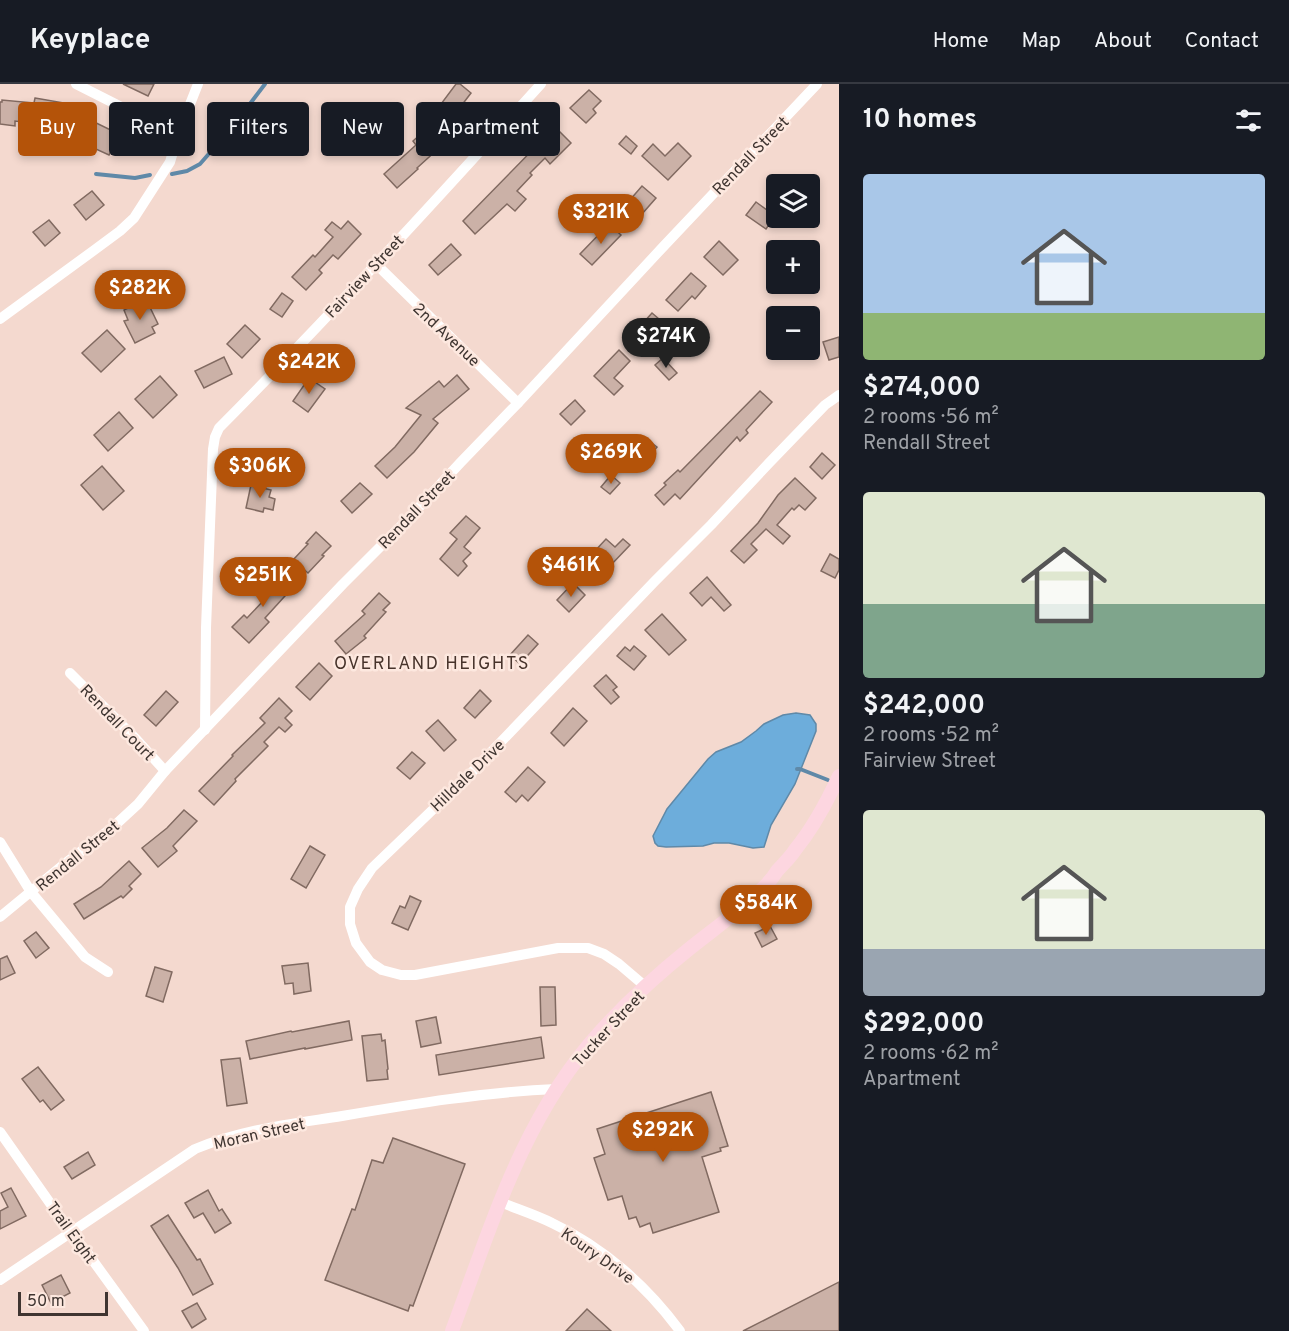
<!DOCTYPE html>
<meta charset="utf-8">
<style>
:root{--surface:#171b24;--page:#20242c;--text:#f1f3f6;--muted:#9ea1a6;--line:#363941;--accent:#b45309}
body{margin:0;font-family:Overpass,sans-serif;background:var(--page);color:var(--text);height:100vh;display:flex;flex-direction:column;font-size:22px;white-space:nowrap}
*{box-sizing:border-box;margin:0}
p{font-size:20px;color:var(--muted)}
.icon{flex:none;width:33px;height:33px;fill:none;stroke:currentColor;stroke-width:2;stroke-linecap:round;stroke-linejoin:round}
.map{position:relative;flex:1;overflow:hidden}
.drawer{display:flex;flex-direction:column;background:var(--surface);width:450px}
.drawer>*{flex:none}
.top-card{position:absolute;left:18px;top:18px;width:570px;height:54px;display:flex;gap:12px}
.fabs{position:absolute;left:766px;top:90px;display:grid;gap:12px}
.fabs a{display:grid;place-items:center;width:54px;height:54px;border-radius:6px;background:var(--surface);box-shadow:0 3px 9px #0003;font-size:30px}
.scale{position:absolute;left:18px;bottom:15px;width:90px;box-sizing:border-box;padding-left:6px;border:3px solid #3f3531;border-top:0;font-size:16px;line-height:21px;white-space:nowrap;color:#3f3531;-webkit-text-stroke:4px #fde8df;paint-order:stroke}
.price{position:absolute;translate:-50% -51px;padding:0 14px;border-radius:21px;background:var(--accent);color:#fff;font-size:20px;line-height:39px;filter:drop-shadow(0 2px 3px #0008)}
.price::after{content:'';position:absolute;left:50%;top:36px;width:18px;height:14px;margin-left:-9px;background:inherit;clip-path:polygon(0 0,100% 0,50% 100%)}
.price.on{background:#222;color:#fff}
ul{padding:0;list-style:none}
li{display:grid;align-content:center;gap:12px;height:318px;padding:0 24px}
li span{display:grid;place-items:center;height:186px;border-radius:6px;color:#555}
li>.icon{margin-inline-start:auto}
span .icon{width:108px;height:108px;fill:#fffc;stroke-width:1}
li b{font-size:26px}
h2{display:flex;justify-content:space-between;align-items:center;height:72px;padding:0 24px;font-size:26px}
.chip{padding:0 21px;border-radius:6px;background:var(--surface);box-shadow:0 3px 9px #0003;font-size:21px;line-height:54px}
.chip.on{background:var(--accent);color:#fff}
header{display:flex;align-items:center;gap:36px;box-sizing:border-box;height:84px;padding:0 30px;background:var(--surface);border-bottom:2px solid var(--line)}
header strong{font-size:28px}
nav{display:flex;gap:33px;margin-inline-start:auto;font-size:21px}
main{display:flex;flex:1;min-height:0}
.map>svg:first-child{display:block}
</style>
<header>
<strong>Keyplace</strong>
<nav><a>Home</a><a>Map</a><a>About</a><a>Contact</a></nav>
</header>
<main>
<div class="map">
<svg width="839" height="1247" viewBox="0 0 839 1247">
<rect width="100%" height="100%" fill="#f4d9cf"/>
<polygon fill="#6daddb" stroke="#5f89a8" stroke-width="1.5" points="796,629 810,631 816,640 816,647 795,700 771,741 764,763 753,764 729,759 714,759 703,762 666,763 658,762 655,759 653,752 667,725 708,675 716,668 741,658 756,647 764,640 783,631"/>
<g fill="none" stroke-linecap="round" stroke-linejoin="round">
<g stroke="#5f89a8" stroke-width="4">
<polyline points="96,90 135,94 150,91"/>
<polyline points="172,90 187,87 200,80 234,41 265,0"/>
<polyline points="797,685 800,685 828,696"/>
</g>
</g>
<g fill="#cbb1a7" stroke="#816a61" stroke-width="1.5">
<polygon points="123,0 154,0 148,12"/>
<polygon points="456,0 460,0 471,9 455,30 441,20"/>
<polygon points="589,6 601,17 593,25 596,29 586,39 570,24"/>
<polygon points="35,14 70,20 67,43 15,37 15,42 0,40 0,18 2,18 2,16 34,19"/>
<polygon points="86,34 119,50 109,71 76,56"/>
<polygon points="434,38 449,55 417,84 418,85 397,104 384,90 416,61 413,57"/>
<polygon points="555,43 571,59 550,80 545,74 530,89 532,91 517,107 526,115 515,127 507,120 475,150 463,137"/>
<polygon points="626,52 637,62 631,70 619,60"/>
<polygon points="678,59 691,72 668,96 642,72 653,60 665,72"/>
<polygon points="642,102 656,114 642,130 638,127 633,132 623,124"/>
<polygon points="92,107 104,121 86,136 74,121"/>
<polygon points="756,118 775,132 766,145 746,131"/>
<polygon points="49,136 60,149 45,162 33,148"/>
<polygon points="348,137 361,150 338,175 333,171 319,186 322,189 306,206 292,193 313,171 315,173 333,153 325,146 332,138 341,145"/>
<polygon points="609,140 621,151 592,181 580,170"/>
<polygon points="719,157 738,176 723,191 704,173"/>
<polygon points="451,160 461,171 438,191 429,181"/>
<polygon points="691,189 706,202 695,215 692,212 678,227 666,216"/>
<polygon points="282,209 293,217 282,233 270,225"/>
<polygon points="146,215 158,240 152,243 155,249 135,259 124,237 128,236 124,226"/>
<polygon points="652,229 666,241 661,246 672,256 659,271 634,249"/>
<polygon points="245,241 260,255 242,274 227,260"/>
<polygon points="107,246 125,265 101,288 82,269"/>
<polygon points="839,253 839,273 829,276 823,258"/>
<polygon points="619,266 630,277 614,294 623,302 614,311 594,292"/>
<polygon points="224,273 232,290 204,304 195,287"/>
<polygon points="663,274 677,289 669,296 655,281"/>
<polygon points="457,291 469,305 433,335 438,339 414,368 387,394 375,382 395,363 421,331 406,324 439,297 444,303"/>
<polygon points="160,292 177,311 153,334 135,315"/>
<polygon points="309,294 325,305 308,328 293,317"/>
<polygon points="760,307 772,318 746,346 748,349 740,357 737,353 680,415 675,410 664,421 655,411 666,401 664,399 678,386 680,388"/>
<polygon points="575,316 585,327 571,341 560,330"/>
<polygon points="119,328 133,344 108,367 94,351"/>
<polygon points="644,353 657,363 651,370 639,360"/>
<polygon points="822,369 835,381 822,395 810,383"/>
<polygon points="102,382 124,407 103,426 81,401"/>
<polygon points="611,391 620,399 610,410 601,403"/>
<polygon points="795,394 816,414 805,426 799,421 794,426 792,424 777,441 790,452 783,460 766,445 751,460 757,466 744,479 731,467 758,439 778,411"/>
<polygon points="360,399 372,410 352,429 341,417"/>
<polygon points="251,401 271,406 269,413 275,415 273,426 264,424 263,428 246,424"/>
<polygon points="466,432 480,444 464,463 471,469 463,477 467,482 458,492 440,475 457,455 450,449"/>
<polygon points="316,448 331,462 322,471 324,472 308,489 293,476 308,460 306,459"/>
<polygon points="606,455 615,463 623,455 630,461 610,482 594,468"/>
<polygon points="830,470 839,475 839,486 835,494 821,487"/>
<polygon points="271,491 277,497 282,492 294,502 265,534 269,538 249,559 232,543 244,531 247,534 265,515 262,513 266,509 260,503"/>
<polygon points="707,493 731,521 724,527 711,513 702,522 690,509"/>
<polygon points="573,499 585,511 569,528 557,516"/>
<polygon points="379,509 390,519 383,526 386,528 364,552 366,554 346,570 335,557 365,530 362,527"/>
<polygon points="662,530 686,556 669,571 645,546"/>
<polygon points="528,551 538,560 520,580 510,571"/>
<polygon points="634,562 646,572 634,586 617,572 625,563 630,567"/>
<polygon points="319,579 332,592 310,616 296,603"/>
<polygon points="606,591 617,603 613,606 619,613 611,620 594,602"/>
<polygon points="480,606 491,617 475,634 464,624"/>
<polygon points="166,607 178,618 156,642 144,631"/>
<polygon points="279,614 292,627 285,634 292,641 285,648 279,643 264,658 268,662 235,695 236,697 214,721 199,707 233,672 232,671 265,639 260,634"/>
<polygon points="573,624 587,637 564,662 551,649"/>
<polygon points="438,636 456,656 444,667 426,647"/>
<polygon points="412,668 425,679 410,695 397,684"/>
<polygon points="528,683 545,698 528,717 522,711 516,718 505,708"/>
<polygon points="184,726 197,737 173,762 177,767 158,783 142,764 167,744"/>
<polygon points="310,762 325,771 306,804 291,795"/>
<polygon points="129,777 141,790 129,802 132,805 123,814 121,812 84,835 74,820 101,803"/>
<polygon points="410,812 421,817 408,846 392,839 400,822 405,824"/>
<polygon points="770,842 777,855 762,863 755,849"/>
<polygon points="36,848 49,864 36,874 24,857"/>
<polygon points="7,872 15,889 0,896 0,875"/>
<polygon points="308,879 311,907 294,910 293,899 285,900 282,882"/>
<polygon points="155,883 172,888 163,918 146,912"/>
<polygon points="540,903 555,903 556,941 541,942"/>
<polygon points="436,933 441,959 421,963 416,937"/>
<polygon points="349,937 352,956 305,965 305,964 250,975 246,957 291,947 292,948"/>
<polygon points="381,950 382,957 385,956 388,985 387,986 388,995 367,997 362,952"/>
<polygon points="541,953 544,974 439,991 436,971"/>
<polygon points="240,974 247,1019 227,1022 221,976"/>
<polygon points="38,983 64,1016 51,1026 43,1016 40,1018 22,995"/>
<polygon points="711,1008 728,1062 720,1064 721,1067 702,1073 719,1128 653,1149 650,1139 640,1143 636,1133 629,1135 622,1112 608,1116 594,1074 605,1070 597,1045"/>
<polygon points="393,1054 465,1080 413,1222 410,1221 408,1227 325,1196 352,1125 355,1126 372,1076 383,1079"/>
<polygon points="88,1068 95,1081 72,1095 64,1083"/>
<polygon points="11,1104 26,1132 0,1145 0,1127 8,1123 1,1109"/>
<polygon points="208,1106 219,1127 222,1125 231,1139 215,1149 203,1129 194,1134 185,1119"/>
<polygon points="168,1131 197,1176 200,1175 213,1200 193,1211 178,1184 151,1142"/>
<polygon points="61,1191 70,1209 51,1219 42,1201"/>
<polygon points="839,1198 839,1247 743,1247"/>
<polygon points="197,1219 206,1235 192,1244 182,1227"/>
<polygon points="587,1225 611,1247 566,1247"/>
</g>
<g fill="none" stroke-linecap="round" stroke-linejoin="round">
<g stroke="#fff" stroke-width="10">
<polyline points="76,0 153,39 179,48"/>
<polyline points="376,180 518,319"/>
<polyline points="0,235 93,167 120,147 134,134 170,78 179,48 198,0"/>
<polyline points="70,589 137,656 165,687"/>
<path d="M205,646l1,-102 7,-179 2,-12 4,-9c111,-112 217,-228 322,-344"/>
<polyline points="0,758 31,808 85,873 108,888"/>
<polyline points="0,833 63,781 113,743 138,720 165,687 343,500 409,434 461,378 518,319 662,164 817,0"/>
<polyline points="646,903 619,880 604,870 588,864 558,864 415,891 401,891 382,886 370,878 356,859 350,840 350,823 358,805 372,784 473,687 655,497 711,441 769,379 825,321 839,311"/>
<polyline points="0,1048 71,1149 86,1167 144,1247"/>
<path d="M500,1118c17,7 36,13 52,21 51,24 95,63 128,108"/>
<path d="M0,1196l195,-131c48,-20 97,-25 147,-33 71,-12 143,-24 214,-27"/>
</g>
<path stroke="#fdd6e0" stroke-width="14" d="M452,1247c39,-104 71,-215 148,-299 27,-30 58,-58 89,-83 26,-21 54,-40 77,-64 4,-4 8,-9 11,-14 6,-7 13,-13 18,-21 18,-22 32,-48 44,-74"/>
</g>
<g text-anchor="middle" stroke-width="5" stroke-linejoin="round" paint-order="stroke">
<g font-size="16" fill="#3f3531" stroke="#fde8df">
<text transform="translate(750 71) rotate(-46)" y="6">Rendall Street</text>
<text transform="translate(364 192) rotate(-47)" y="6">Fairview Street</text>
<text transform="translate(447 250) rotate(43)" y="6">2nd Avenue</text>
<text transform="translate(416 425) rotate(-46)" y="6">Rendall Street</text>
<text transform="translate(118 638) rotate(46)" y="6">Rendall Court</text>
<text transform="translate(467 691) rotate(-44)" y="6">Hilldale Drive</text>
<text transform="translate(77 771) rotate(-39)" y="6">Rendall Street</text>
<text transform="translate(608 944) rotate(-47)" y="6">Tucker Street</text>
<text transform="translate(259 1049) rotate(-13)" y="6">Moran Street</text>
<text transform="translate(72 1148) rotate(54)" y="6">Trail Eight</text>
<text transform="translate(598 1171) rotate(35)" y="6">Koury Drive</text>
</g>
<g font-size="18" letter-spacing="1.5" fill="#47332b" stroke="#fde8df">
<text x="432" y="585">OVERLAND HEIGHTS</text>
</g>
</g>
</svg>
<div class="fabs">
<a><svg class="icon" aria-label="layers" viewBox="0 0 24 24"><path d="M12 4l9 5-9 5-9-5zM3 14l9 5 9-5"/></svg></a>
<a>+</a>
<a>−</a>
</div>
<div class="scale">50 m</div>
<b class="price" style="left:601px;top:161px">$321K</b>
<b class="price" style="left:140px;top:237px">$282K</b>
<b class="price on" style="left:666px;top:285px">$274K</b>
<b class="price" style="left:309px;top:311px">$242K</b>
<b class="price" style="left:611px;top:401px">$269K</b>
<b class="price" style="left:260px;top:415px">$306K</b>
<b class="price" style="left:571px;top:514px">$461K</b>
<b class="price" style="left:263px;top:524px">$251K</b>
<b class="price" style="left:766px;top:852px">$584K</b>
<b class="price" style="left:663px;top:1079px">$292K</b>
<div class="top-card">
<a class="chip on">Buy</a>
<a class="chip">Rent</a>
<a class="chip">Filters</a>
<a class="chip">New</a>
<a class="chip">Apartment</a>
</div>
</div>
<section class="drawer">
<h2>10 homes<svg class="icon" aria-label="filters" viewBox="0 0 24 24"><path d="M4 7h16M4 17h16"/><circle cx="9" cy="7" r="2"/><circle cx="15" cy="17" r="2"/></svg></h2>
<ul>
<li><span style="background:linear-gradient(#a9c7e8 75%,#8fb573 0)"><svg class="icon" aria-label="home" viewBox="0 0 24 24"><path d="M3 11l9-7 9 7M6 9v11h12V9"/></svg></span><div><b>$274,000</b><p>2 rooms · 56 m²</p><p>Rendall Street</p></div></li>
<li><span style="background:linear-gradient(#dfe7d0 60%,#7fa58c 0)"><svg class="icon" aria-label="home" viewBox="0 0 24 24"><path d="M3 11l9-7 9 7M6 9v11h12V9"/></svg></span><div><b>$242,000</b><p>2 rooms · 52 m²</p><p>Fairview Street</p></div></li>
<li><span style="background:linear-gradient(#dfe7d0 75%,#9aa5b1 0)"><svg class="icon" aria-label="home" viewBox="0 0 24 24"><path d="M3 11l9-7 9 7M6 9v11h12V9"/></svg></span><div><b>$292,000</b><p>2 rooms · 62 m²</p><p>Apartment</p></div></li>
</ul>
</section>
</main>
